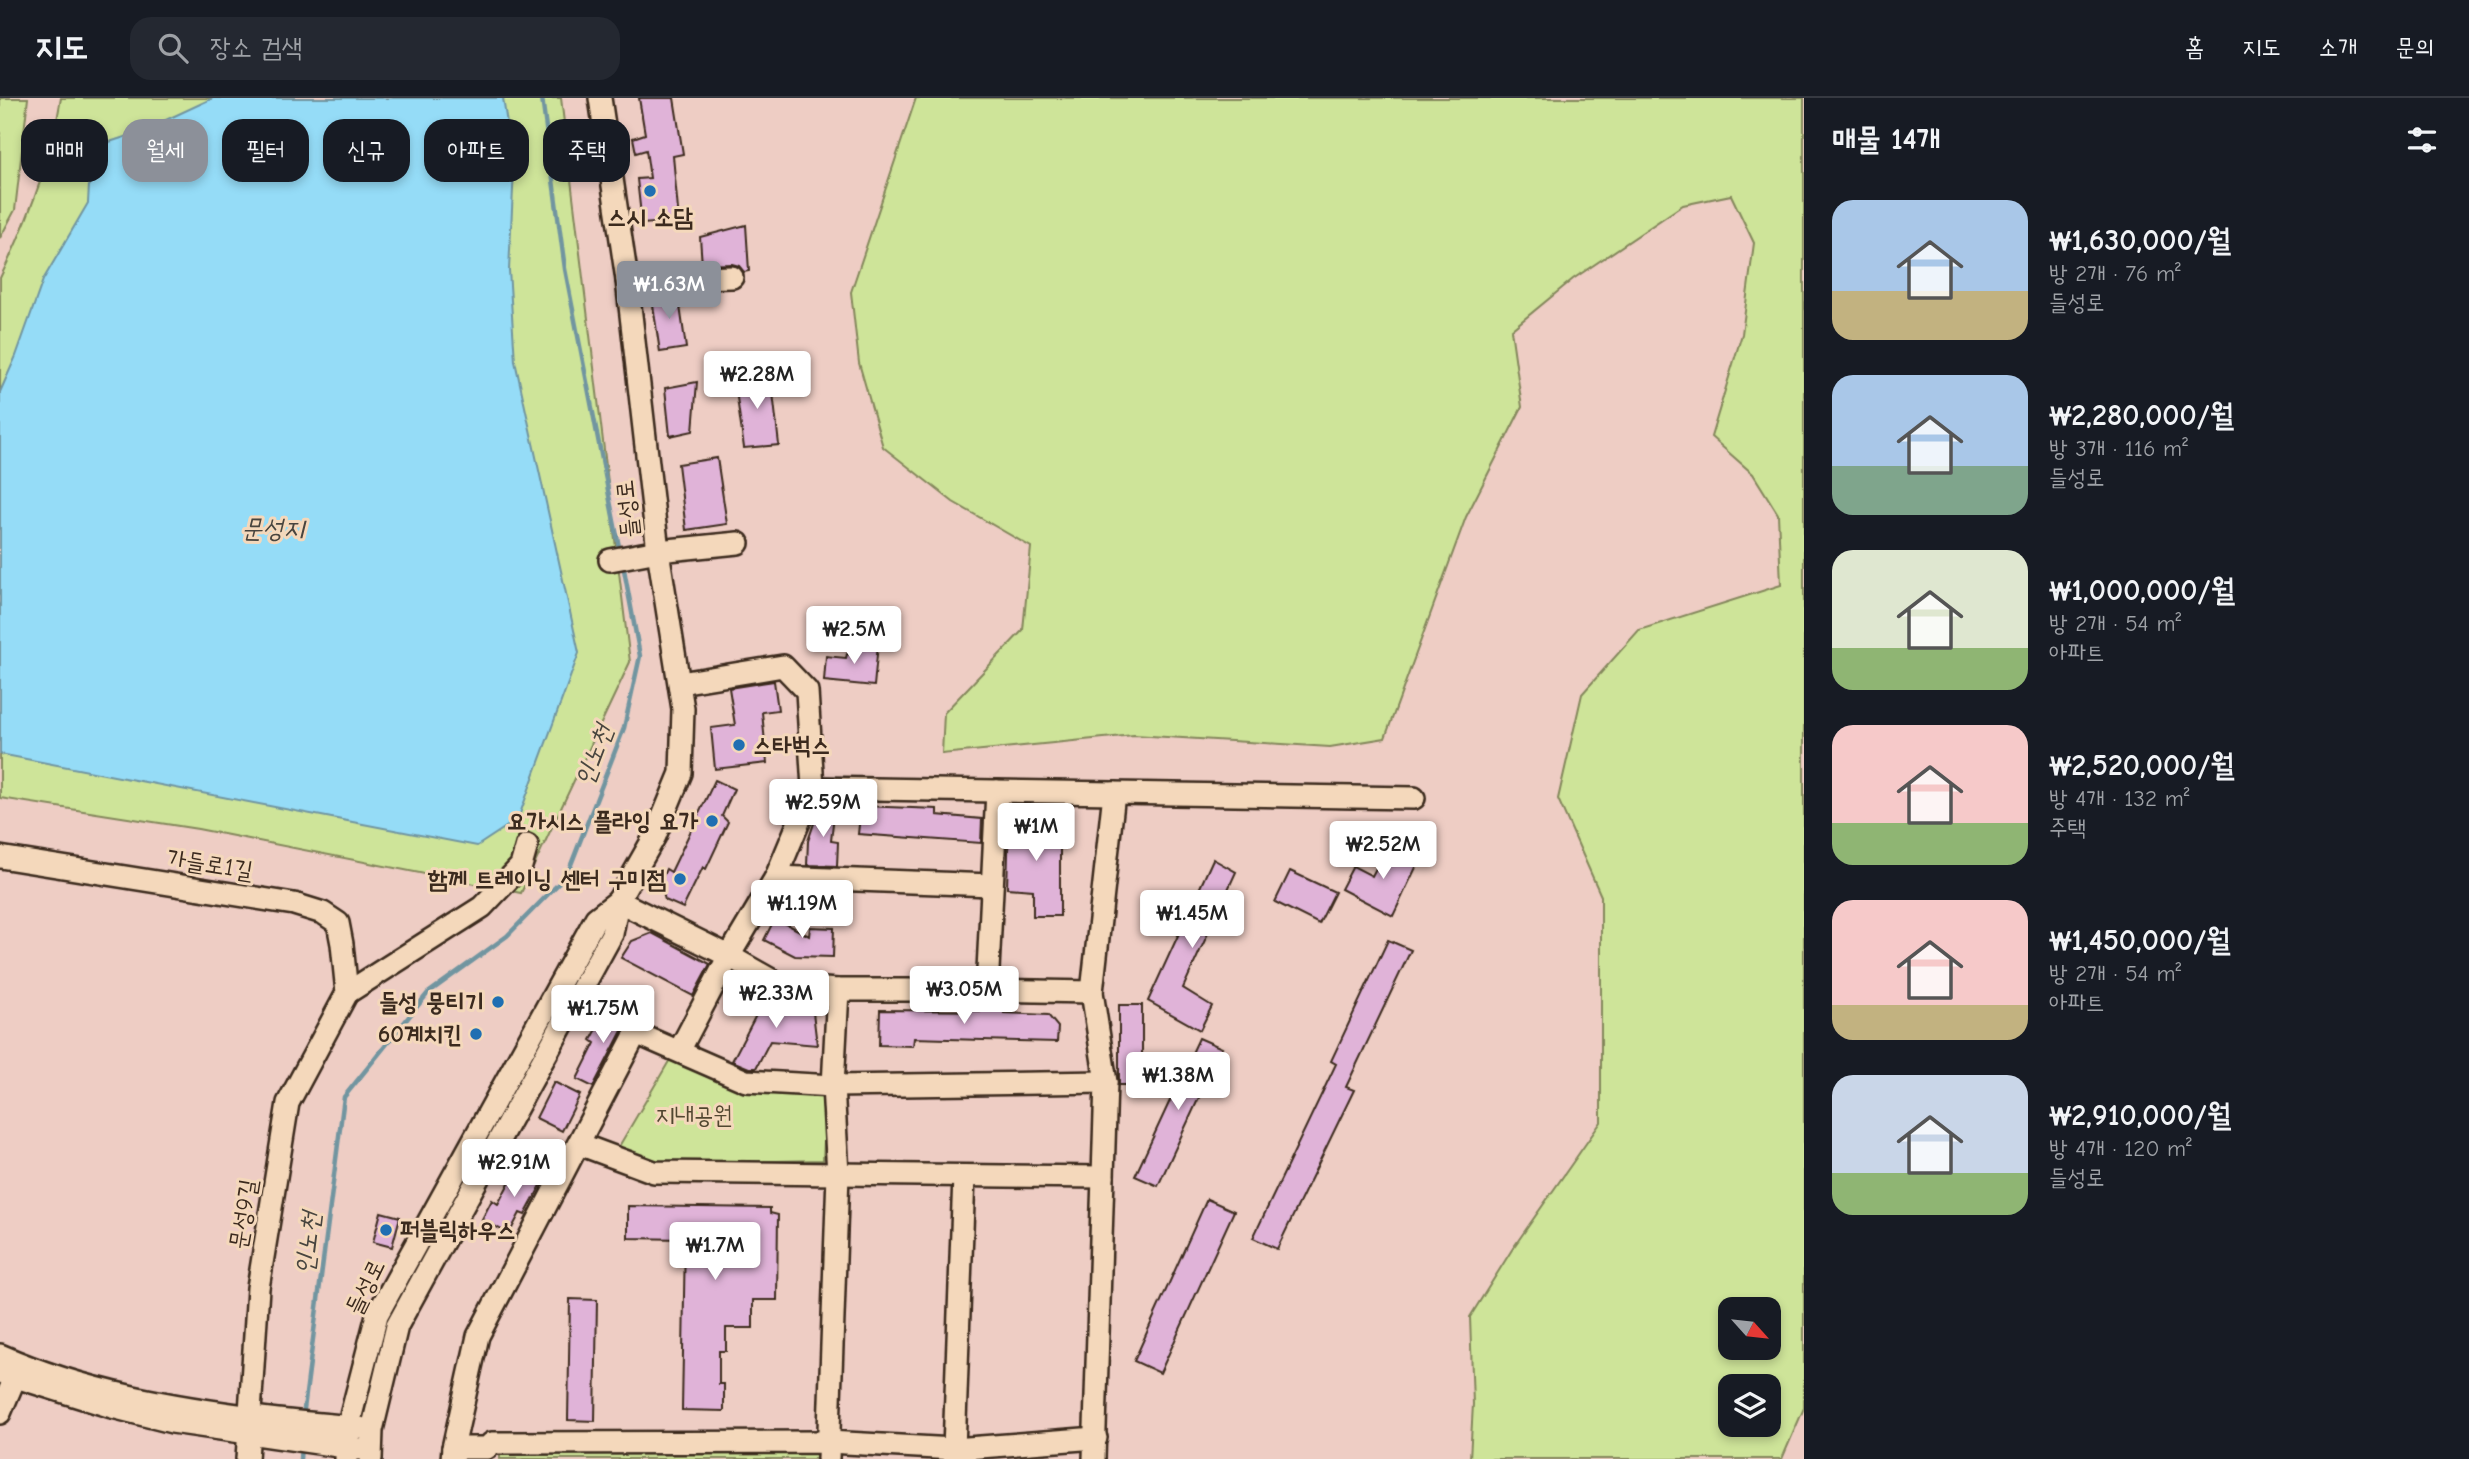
<!DOCTYPE html>
<html lang="ko">
<meta charset="utf-8">
<style>
:root{--surface:#171b24;--page:#242831;--text:#f1f3f6;--muted:#9ea1a6;--line:#363941;--accent:#8c9099}
body{margin:0;font-family:"Comic Neue","Poor Story",sans-serif;background:var(--page);color:var(--text);height:100vh;display:flex;flex-direction:column;font-size:26px;white-space:nowrap}
*{box-sizing:border-box;margin:0}
p{font-size:23px;color:var(--muted)}
.icon{flex:none;width:38px;height:38px;fill:none;stroke:currentColor;stroke-width:2;stroke-linecap:round;stroke-linejoin:round}
.map{position:relative;flex:1;overflow:hidden}
.sheet{display:flex;flex-direction:column;background:var(--surface);width:665px}
.sheet>*{flex:none}
.guide{position:absolute;left:21px;top:21px;width:665px;height:63px;display:flex;gap:14px}
.needle{width:46px;rotate:117deg}
.controls{position:absolute;left:1718px;top:1199px;display:grid;gap:14px}
.controls a{display:grid;place-items:center;width:63px;height:63px;border-radius:14px;background:var(--surface);box-shadow:0 4px 10px #0003;font-size:35px}
.price{position:absolute;translate:-50% -60px;padding:0 16px;border-radius:7px;background:#fff;color:#222;font-size:23px;line-height:46px;filter:drop-shadow(0 2px 4px #0008)}
.price::after{content:'';position:absolute;left:50%;top:42px;width:21px;height:16px;margin-left:-10px;background:inherit;clip-path:polygon(0 0,100% 0,50% 100%)}
.price.selected{background:var(--accent);color:#fff}
ul{padding:0;list-style:none}
li{display:flex;align-items:center;gap:21px;height:175px;padding:0 28px}
li span{display:grid;place-items:center;flex:none;width:196px;height:140px;border-radius:21px;color:#555}
li>.icon{margin-inline-start:auto}
span .icon{width:84px;height:84px;fill:#fffc;stroke-width:1}
li b{font-size:30px}
h2{display:flex;justify-content:space-between;align-items:center;height:84px;padding:0 28px;font-size:30px}
.chip{padding:0 24px;border-radius:21px;background:var(--surface);box-shadow:0 4px 10px #0003;font-size:24px;line-height:63px}
.chip.selected{background:var(--accent);color:#fff}
header{display:flex;align-items:center;gap:42px;box-sizing:border-box;height:98px;padding:0 35px;background:var(--surface);border-bottom:2px solid var(--line)}
header strong{font-size:33px}
nav{display:flex;gap:38px;margin-inline-start:auto;font-size:24px}
.search{width:490px;height:63px;background:var(--page);display:flex;align-items:center;gap:18px;box-sizing:border-box;padding:0 24px;border-radius:21px;color:var(--muted);font-size:26px}
main{display:flex;flex:1;min-height:0}
.map>svg:first-child{display:block}
</style>
<header>
<strong>지도</strong>
<div class="search"><svg class="icon" aria-label="search" viewBox="0 0 24 24"><circle cx="10" cy="10" r="6"/><path d="M15 15l6 6"/></svg>장소 검색</div>
<nav><a>홈</a><a>지도</a><a>소개</a><a>문의</a></nav>
</header>
<main>
<div class="map">
<svg width="1804" height="1361" viewBox="0 0 1804 1361">
<rect width="100%" height="100%" fill="#eecdc4"/>
<filter id="ink" filterUnits="userSpaceOnUse"><feTurbulence type="fractalNoise" baseFrequency=".0143" numOctaves="2"/><feDisplacementMap in="SourceGraphic" scale="14" xChannelSelector="R" yChannelSelector="G"/><feConvolveMatrix kernelMatrix="1 2 1 2 8 2 1 2 1" color-interpolation-filters="sRGB"/></filter>
<g filter="url(#ink)">
<g fill="#cee499" stroke="#84875c" stroke-width="2" fill-rule="evenodd">
<polygon points="0,0 28,0 15,112 0,140"/>
<path d="M61,0h500l69,564 -109,231 -323,-64 -198,-31v-520c28,-57 51,-117 61,-180z"/>
<path d="M916,0h888v1310l-22,51h-312l3,-55 -3,-87 43,-69 88,-126v-226l-43,-97 24,-105 57,-64 142,-45 -3,-71 -25,-40 -42,-37 31,-103 12,-91 -23,-48 -48,10 -110,74 -62,51 11,77 -56,110 -81,221 -55,9 -196,-12 -192,19 2,-41 79,-83 8,-83 -78,-45 -70,-55 -24,-84 -8,-71zM1769,1211v39h-38v-39zM1769,1288v38h-38v-38z"/>
<polygon points="675,953 745,985 827,990 823,1062 647,1066 618,1050"/>
<polygon points="828,1344 827,1361 500,1361 500,1350"/>
</g>
<polygon fill="#95dcf7" stroke="#7195a0" stroke-width="2" points="213,0 503,0 514,71 509,172 515,263 579,555 518,721 477,748 0,656 0,294 16,258 43,182 88,105 91,50 140,34"/>
<g fill="none" stroke-linecap="round" stroke-linejoin="round">
<g stroke="#7195a0" stroke-width="4.5">
<polyline points="542,0 565,171 620,454"/>
<polyline points="303,1319 344,999 428,895 507,838 567,777 624,630 640,558 623,466"/>
<polyline points="300,1361 301,1348"/>
</g>
</g>
<g fill="#e0b3d8" stroke="#3b2a1e" stroke-width="2">
<polygon points="639,0 674,0 683,56 673,58 679,123 642,126 637,81 650,80 646,52 636,55 633,40 645,36"/>
<polygon points="746,127 749,173 744,174 739,168 732,166 702,167 700,139"/>
<polygon points="651,194 678,194 686,250 660,254"/>
<polygon points="771,277 779,347 744,350 734,278"/>
<polygon points="697,284 693,333 670,338 665,290"/>
<polygon points="717,360 727,426 686,432 678,366"/>
<polygon points="858,543 878,546 874,588 824,583 826,558 846,560 847,556 856,557"/>
<polygon points="774,583 778,612 762,614 767,665 715,671 711,630 735,627 729,590"/>
<polygon points="715,682 734,691 722,718 728,724 706,771 703,769 683,810 665,802 660,784 666,771 671,774"/>
<polygon points="821,705 835,707 831,743 838,744 837,768 807,767 808,743"/>
<polygon points="861,708 937,711 937,717 982,721 981,745 858,736"/>
<polygon points="1009,722 1060,723 1060,818 1033,818 1033,792 1007,790"/>
<polygon points="1388,747 1419,763 1393,818 1341,791 1353,768 1372,778"/>
<polygon points="1213,761 1236,774 1183,890 1212,908 1200,932 1148,903"/>
<polygon points="1290,773 1335,794 1319,826 1275,804"/>
<polygon points="775,820 809,838 810,829 834,830 833,859 795,858 764,842"/>
<polygon points="652,835 710,866 693,898 621,860 632,843"/>
<polygon points="1388,842 1411,852 1346,989 1354,992 1277,1151 1253,1140 1336,966 1331,963"/>
<polygon points="766,898 786,906 812,906 817,947 770,943 756,970 749,970 732,963"/>
<rect x="1119" y="907" width="23" height="80"/>
<polygon points="609,909 634,922 624,929 593,989 577,981 595,945 591,942"/>
<polygon points="880,912 1004,913 1004,915 1048,917 1058,929 1057,944 914,940 913,948 879,947"/>
<polygon points="1199,940 1222,950 1158,1088 1135,1078"/>
<polygon points="554,984 580,997 562,1033 536,1020"/>
<polygon points="519,1066 545,1080 525,1117 520,1115 509,1136 482,1121 492,1102 498,1106"/>
<polygon points="1207,1101 1234,1113 1160,1275 1134,1263"/>
<polygon points="628,1108 770,1110 770,1115 778,1117 777,1202 753,1202 753,1230 726,1230 726,1253 719,1253 719,1286 724,1286 724,1313 682,1312 685,1141 628,1140"/>
<polygon points="381,1114 400,1119 392,1149 373,1144"/>
<polygon points="570,1201 597,1202 595,1323 568,1322"/>
</g>
<g fill="none" stroke-linecap="round" stroke-linejoin="round">
<g stroke="#3b2a1e" stroke-width="26">
<g id="minor">
<polyline points="627,182 732,179"/>
<polyline points="610,462 658,453 738,445"/>
<polyline points="813,690 1414,700"/>
<polyline points="0,759 294,806 323,815 338,825 342,846 347,895 288,1005 258,1190 247,1361"/>
<polyline points="776,779 992,787"/>
<polyline points="618,803 729,858 782,888 838,892 987,892 1092,894"/>
<polyline points="987,892 997,693"/>
<polyline points="347,895 482,809 521,768 527,747"/>
<polyline points="679,953 729,858 776,779 813,690 807,593 783,568 680,585"/>
<polyline points="579,1046 654,1074 1103,1079"/>
<path d="M0,1257c84,37 178,53 269,64 30,4 61,5 91,9"/>
<polyline points="0,1274 112,1309 172,1324 359,1351"/>
<polyline points="0,1315 20,1268"/>
<polyline points="453,1350 478,1238 636,935 746,983 833,988 1106,984"/>
<polyline points="954,1351 964,1078"/>
<polyline points="346,1361 348,1329 377,1217 596,820 618,803"/>
<polyline points="371,1361 372,1332 397,1228 612,836 618,803 655,738 681,675 683,611 658,453 627,182 600,0"/>
<polyline points="452,1361 453,1350 487,1350 492,1345 504,1345 828,1344 954,1351 1096,1340"/>
<polyline points="828,1361 838,1076 833,988 838,892"/>
<polyline points="1094,1361 1106,984 1092,894 1114,695"/>
</g>
</g>
<use href="#minor" stroke="#f4d8bb" stroke-width="21"/>
</g>
</g>
<g fill="#1f6fb2" stroke="#f4d8bb" stroke-width="2.5">
<circle cx="650" cy="93" r="7"/>
<circle cx="739" cy="647" r="7"/>
<circle cx="712" cy="723" r="7"/>
<circle cx="680" cy="781" r="7"/>
<circle cx="498" cy="904" r="7"/>
<circle cx="476" cy="936" r="7"/>
<circle cx="386" cy="1132" r="7"/>
</g>
<g text-anchor="middle" stroke-width="6" stroke-linejoin="round" paint-order="stroke">
<g font-size="24" font-weight="bold" fill="#3b2a1e" stroke="#f4d8bb" text-anchor="end">
<text x="650" y="127" text-anchor="middle">스시 소담</text>
<text x="753" y="655" text-anchor="start">스타벅스</text>
<text x="698" y="731">요가시스 플라잉 요가</text>
<text x="666" y="789">함께 트레이닝 센터 구미점</text>
<text x="484" y="912">들성 뭉티기</text>
<text x="462" y="944">60계치킨</text>
<text x="400" y="1140" text-anchor="start">퍼블릭하우스</text>
</g>
<g font-size="24" fill="#3b2a1e" stroke="#f4d8bb">
<text transform="translate(627 411) rotate(-96)" y="8">들성로</text>
<text transform="translate(210 766) rotate(9)" y="8">가들로1길</text>
<text transform="translate(243 1116) rotate(-81)" y="8">문성9길</text>
<text transform="translate(365 1189) rotate(-64)" y="8">들성로</text>
</g>
<g font-size="24" fill="#514630" stroke="#f4d8bb">
<text x="694" y="1025">지내공원</text>
</g>
<g font-size="26" font-style="italic" fill="#48453f" stroke="#f4d8bb">
<text x="273" y="439">문성지</text>
<text transform="translate(593 657) rotate(-69)" y="9">인노천</text>
<text transform="translate(307 1145) rotate(-83)" y="9">인노천</text>
</g>
</g>
</svg>
<div class="controls">
<a><svg class="needle" viewBox="-14 -14 28 28"><path d="M0-13l5 13h-10z" fill="#e53935"/><path d="M0 13l5-13h-10z" fill="#9ea1a6"/></svg></a>
<a><svg class="icon" aria-label="layers" viewBox="0 0 24 24"><path d="M12 4l9 5-9 5-9-5zM3 14l9 5 9-5"/></svg></a>
</div>
<b class="price selected" style="left:669px;top:223px">₩1.63M</b>
<b class="price" style="left:757px;top:313px">₩2.28M</b>
<b class="price" style="left:854px;top:568px">₩2.5M</b>
<b class="price" style="left:823px;top:741px">₩2.59M</b>
<b class="price" style="left:1036px;top:765px">₩1M</b>
<b class="price" style="left:1383px;top:783px">₩2.52M</b>
<b class="price" style="left:802px;top:842px">₩1.19M</b>
<b class="price" style="left:1192px;top:852px">₩1.45M</b>
<b class="price" style="left:964px;top:928px">₩3.05M</b>
<b class="price" style="left:776px;top:932px">₩2.33M</b>
<b class="price" style="left:603px;top:947px">₩1.75M</b>
<b class="price" style="left:1178px;top:1014px">₩1.38M</b>
<b class="price" style="left:514px;top:1101px">₩2.91M</b>
<b class="price" style="left:715px;top:1184px">₩1.7M</b>
<div class="guide">
<a class="chip">매매</a>
<a class="chip selected">월세</a>
<a class="chip">필터</a>
<a class="chip">신규</a>
<a class="chip">아파트</a>
<a class="chip">주택</a>
</div>
</div>
<section class="sheet">
<h2>매물 14개<svg class="icon" aria-label="filters" viewBox="0 0 24 24"><path d="M4 7h16M4 17h16"/><circle cx="9" cy="7" r="2"/><circle cx="15" cy="17" r="2"/></svg></h2>
<ul>
<li><span style="background:linear-gradient(#a9c7e8 65%,#c2b280 0)"><svg class="icon" aria-label="home" viewBox="0 0 24 24"><path d="M3 11l9-7 9 7M6 9v11h12V9"/></svg></span><div><b>₩1,630,000/월</b><p>방 2개 · 76 m²</p><p>들성로</p></div></li>
<li><span style="background:linear-gradient(#a9c7e8 65%,#7fa58c 0)"><svg class="icon" aria-label="home" viewBox="0 0 24 24"><path d="M3 11l9-7 9 7M6 9v11h12V9"/></svg></span><div><b>₩2,280,000/월</b><p>방 3개 · 116 m²</p><p>들성로</p></div></li>
<li><span style="background:linear-gradient(#dfe7d0 70%,#8fb573 0)"><svg class="icon" aria-label="home" viewBox="0 0 24 24"><path d="M3 11l9-7 9 7M6 9v11h12V9"/></svg></span><div><b>₩1,000,000/월</b><p>방 2개 · 54 m²</p><p>아파트</p></div></li>
<li><span style="background:linear-gradient(#f6c9c9 70%,#8fb573 0)"><svg class="icon" aria-label="home" viewBox="0 0 24 24"><path d="M3 11l9-7 9 7M6 9v11h12V9"/></svg></span><div><b>₩2,520,000/월</b><p>방 4개 · 132 m²</p><p>주택</p></div></li>
<li><span style="background:linear-gradient(#f6c9c9 75%,#c2b280 0)"><svg class="icon" aria-label="home" viewBox="0 0 24 24"><path d="M3 11l9-7 9 7M6 9v11h12V9"/></svg></span><div><b>₩1,450,000/월</b><p>방 2개 · 54 m²</p><p>아파트</p></div></li>
<li><span style="background:linear-gradient(#c9d6e8 70%,#8fb573 0)"><svg class="icon" aria-label="home" viewBox="0 0 24 24"><path d="M3 11l9-7 9 7M6 9v11h12V9"/></svg></span><div><b>₩2,910,000/월</b><p>방 4개 · 120 m²</p><p>들성로</p></div></li>
</ul>
</section>
</main>
